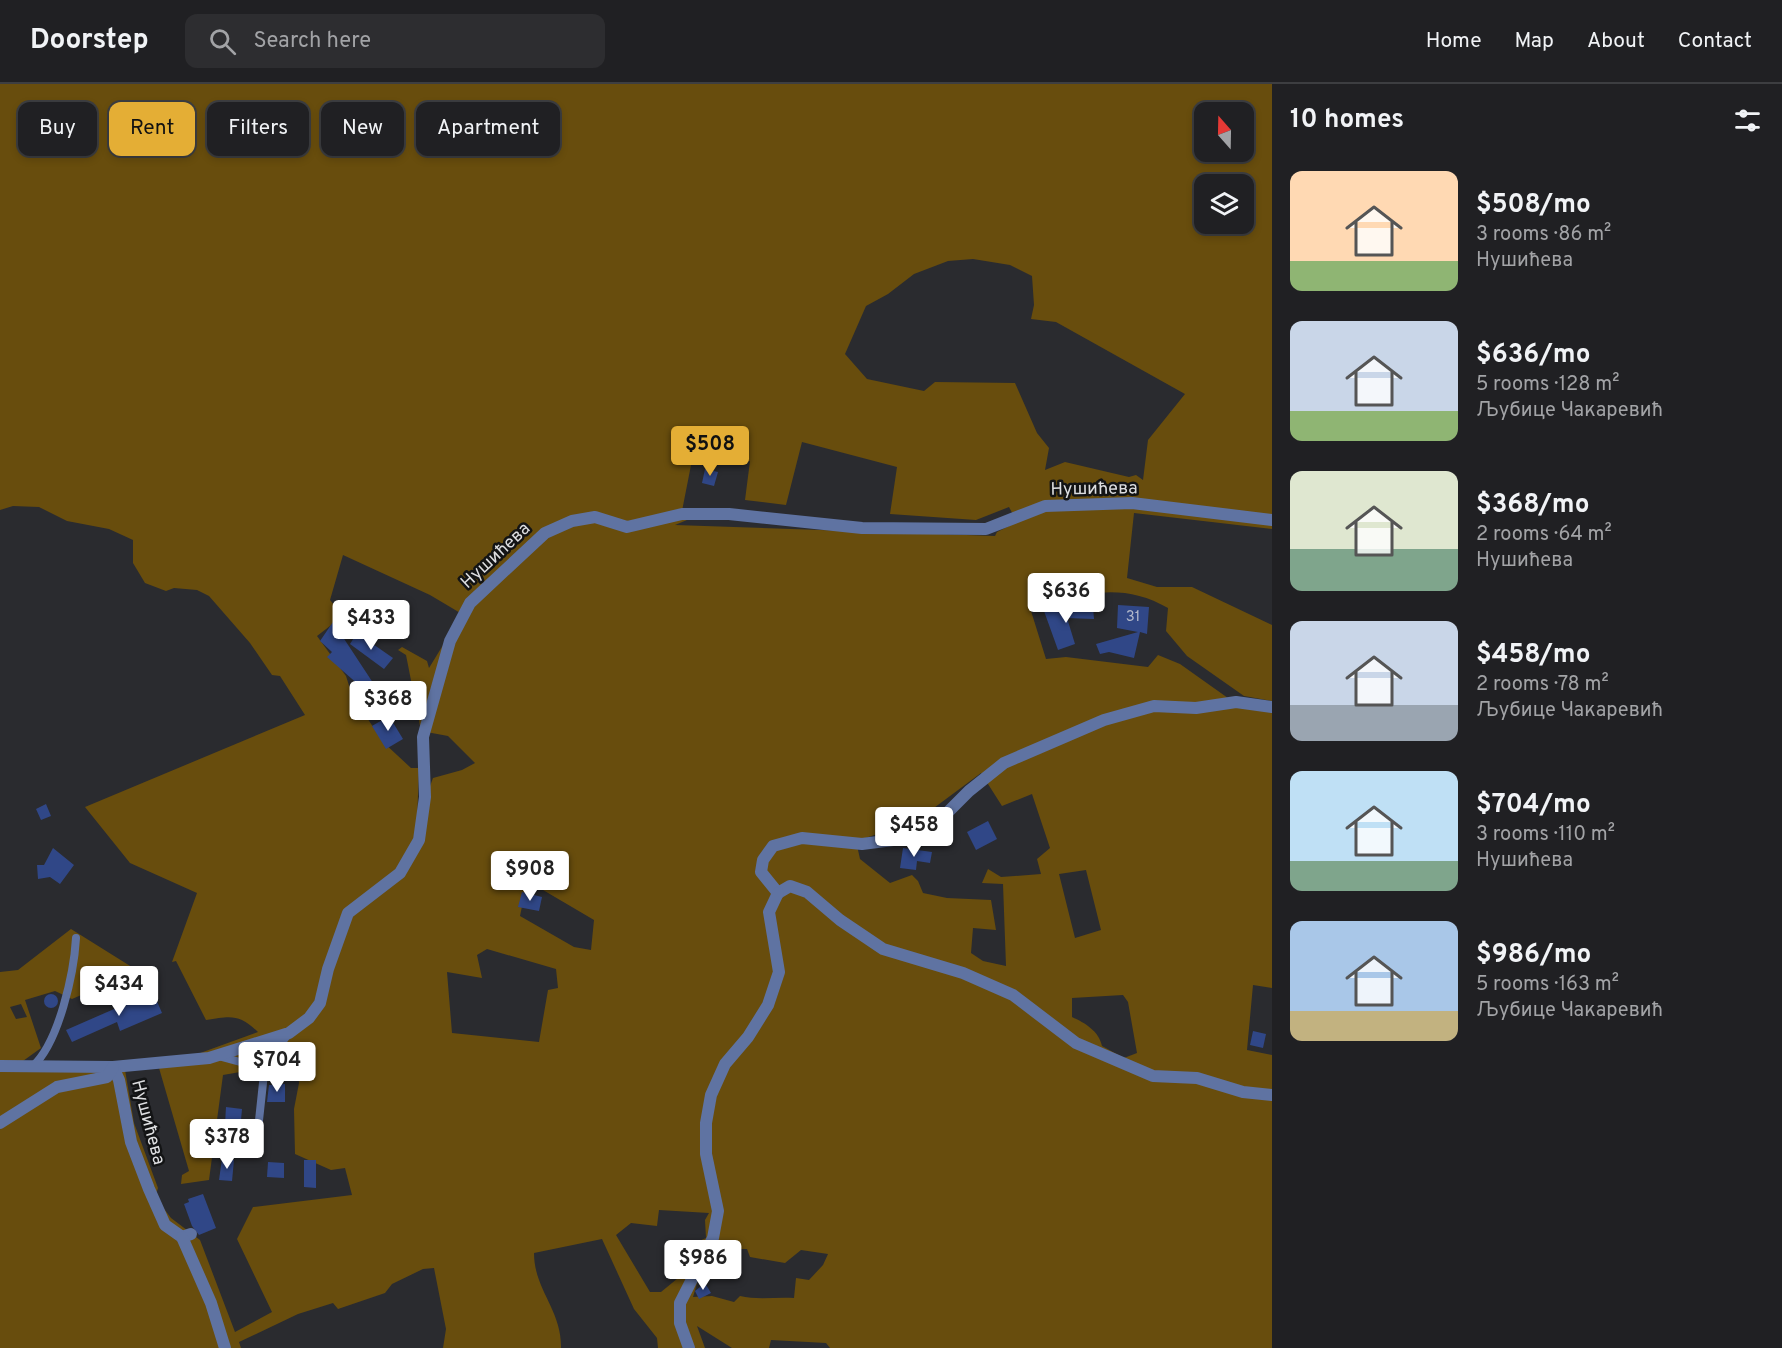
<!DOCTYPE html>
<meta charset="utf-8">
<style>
:root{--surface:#202023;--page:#2d2d30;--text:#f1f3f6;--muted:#a2a3a6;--line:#3d3e41;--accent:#e4ae35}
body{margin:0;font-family:Overpass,sans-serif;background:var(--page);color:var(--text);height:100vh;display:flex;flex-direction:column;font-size:22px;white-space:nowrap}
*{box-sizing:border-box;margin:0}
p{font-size:20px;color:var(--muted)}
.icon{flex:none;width:33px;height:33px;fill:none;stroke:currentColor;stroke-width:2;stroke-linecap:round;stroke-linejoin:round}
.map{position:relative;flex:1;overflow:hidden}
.sheet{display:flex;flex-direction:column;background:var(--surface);width:510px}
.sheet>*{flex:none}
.banner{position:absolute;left:18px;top:18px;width:570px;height:54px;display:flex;gap:12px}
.needle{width:39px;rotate:340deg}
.buttons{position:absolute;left:1194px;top:18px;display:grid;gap:12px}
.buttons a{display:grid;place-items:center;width:60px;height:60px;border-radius:12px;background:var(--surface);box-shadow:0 3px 9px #0003,0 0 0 2px var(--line);font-size:30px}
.price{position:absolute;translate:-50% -51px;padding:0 14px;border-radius:6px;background:#fff;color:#222;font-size:20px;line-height:39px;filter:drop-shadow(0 2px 3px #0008)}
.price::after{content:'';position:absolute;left:50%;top:36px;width:18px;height:14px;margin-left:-9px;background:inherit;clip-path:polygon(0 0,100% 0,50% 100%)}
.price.selected{background:var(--accent);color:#111}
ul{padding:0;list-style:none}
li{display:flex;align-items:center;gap:18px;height:150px;padding:0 18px}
li span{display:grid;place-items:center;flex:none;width:168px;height:120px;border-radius:12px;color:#555}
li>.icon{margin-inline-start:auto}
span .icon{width:72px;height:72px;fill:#fffc;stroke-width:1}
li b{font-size:26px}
h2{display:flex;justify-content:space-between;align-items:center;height:72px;padding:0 18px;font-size:26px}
.chip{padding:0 21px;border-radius:12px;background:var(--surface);box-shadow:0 3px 9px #0003,0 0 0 2px var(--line);font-size:21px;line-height:54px}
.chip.selected{background:var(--accent);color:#111}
header{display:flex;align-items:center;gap:36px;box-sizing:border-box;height:84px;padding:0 30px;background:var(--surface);border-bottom:2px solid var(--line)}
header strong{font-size:28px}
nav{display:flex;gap:33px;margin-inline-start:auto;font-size:21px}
.search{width:420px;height:54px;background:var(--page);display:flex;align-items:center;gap:15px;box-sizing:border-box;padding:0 21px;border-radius:12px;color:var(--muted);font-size:22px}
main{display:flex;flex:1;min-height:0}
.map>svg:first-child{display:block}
</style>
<header>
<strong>Doorstep</strong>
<div class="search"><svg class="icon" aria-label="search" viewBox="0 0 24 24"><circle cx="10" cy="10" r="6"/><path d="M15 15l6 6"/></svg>Search here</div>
<nav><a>Home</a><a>Map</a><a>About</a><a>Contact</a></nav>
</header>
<main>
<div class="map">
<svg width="1272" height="1264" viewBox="0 0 1272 1264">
<rect width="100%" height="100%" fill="#2a2b2f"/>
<g fill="#684d0d" fill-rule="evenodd">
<path d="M0,0h1272v445l-138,-16 -7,65 30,9h35l80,38v76l-28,-5 -57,-40 -21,-25 2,-23c-46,-27 -90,-15 -137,3l15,48 20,-2 82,10 10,-12 22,9 62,44 30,3v277l-19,-3 -6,65 25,5v293h-442l-4,-5 -55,-3 -2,8h-37l-35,-22 8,22h-47l-1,-10 -23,-29 -32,-70 -68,14c0,37 28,57 27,95h-118l3,-19 -12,-61 -11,1 -31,15 -7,9 -47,16 -5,-6 -35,11 -59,28 2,6h-241v-279l125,1 9,53 24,65 -3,9 16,21 29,22 35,92 37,-20 -35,-73 16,-32 99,-12 -7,-27 -14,2 -36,-16 -1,-45 5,-26 -1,-12 -17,-21 -13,17 -45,8 -14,105 -28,4 1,-9 7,-4 -30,-103 99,-36c-19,-18 -26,-16 -52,-12l-30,-59 -4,1 25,-69 -67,-30 -45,-56 220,-92 -25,-39 -8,-1 -22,-32 -41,-47 -12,-6 -23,-2 -8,3 -21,-8 -12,-20v-23l-24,-11 -42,-8 -28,-14 -26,-1 -13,4zM1204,28h40v40h-40zM1204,100h40v40h-40zM973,175l37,6 22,11 2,29 -3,14 25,3 129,72 -37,46 -5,40 -7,-5 -7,2 -64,-15 -20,8 4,-22 -12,-15 -22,-50 -80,-1 -11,9 -57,-12 -22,-25 21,-48 22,-12 26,-20 34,-13zM802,358l95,25 -7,47 86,6 33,-13 8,15 -20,10 -2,4 -320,-11 31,-13 -24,-1 11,-56 57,6 -5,39 41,5zM343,471l87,40 32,19 -33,54 -2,-7 -25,-14 -4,3 8,5 15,76 27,5 27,27 -13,7 -29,8 -16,44 2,-54h-8l-28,-26 -31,-47 -6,-19 -29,-40 26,-20 -13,-16zM981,689l21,33 30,-12 18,54 -13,11 4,15 -40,3 -13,-8 -6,14 21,1 3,82 -23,-5 -12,-8 2,-25 23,2 -5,-30 -44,-2 -24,-5 -5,-12 -6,-6 -22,8 -30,-24 -4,-18 59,-19zM1086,786l15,60 -26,8 -16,-64zM526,803l17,3 51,30 -3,30 -17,-3 -54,-31zM487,865l69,20 2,19 -10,2 -9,52 -87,-9 -5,-61 35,6 -5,-23zM1123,911l5,7 9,51 -13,5 -22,-12c-3,-15 -17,-23 -30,-29v-19zM659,1126l50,3 -4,7 1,18 -9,4 -5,15 2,8 -33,27h-11l-34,-57 15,-12 26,3zM729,1165h18l3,8 35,6 16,-13 27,4 -5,11 -14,15 -13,-2 -2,20c-19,-1 -38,2 -54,-2l-6,6 -22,-6 -19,1 8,-27 19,8 7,-11z"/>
<path d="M71,845l72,45 -47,19 -3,-3 -21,9 -17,-8 -30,9 16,48 -18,13 -23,1v-90l18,-2zM21,920l6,13 -11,2 -6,-12z"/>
</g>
<g fill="#304787">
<polygon points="705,385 718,388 714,402 702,399"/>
<polygon points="1118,521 1149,523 1147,550 1140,548 1134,574 1109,568 1100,570 1096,560 1138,548 1117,544"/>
<polygon points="1093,523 1094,535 1067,534 1075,560 1058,566 1044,527"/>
<polygon points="333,538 381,611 361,623 351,608 360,602 327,573 332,568 320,557"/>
<polygon points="357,549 393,574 384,585 350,560"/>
<polygon points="389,632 403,655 386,665 372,642"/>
<polygon points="46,720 51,732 41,736 36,725"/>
<polygon points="988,737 997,755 976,766 967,748"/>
<polygon points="53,764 74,781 60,800 50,793 38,795 37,781 44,781"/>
<polygon points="903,764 932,768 930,779 917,777 916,786 900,784"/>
<polygon points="522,808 542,813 539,827 518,823"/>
<polygon points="153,908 162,929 120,947 117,938 72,958 66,946"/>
<circle cx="51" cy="917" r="7"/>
<polygon points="1253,947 1266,950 1263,964 1250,961"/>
<polygon points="285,1000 285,1018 267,1018 269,1001"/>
<polygon points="226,1023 242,1025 239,1057 224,1057"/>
<polygon points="222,1075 234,1076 232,1097 219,1096"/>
<polygon points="304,1076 316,1076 316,1104 304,1103"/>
<polygon points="268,1078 284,1079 284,1094 267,1093"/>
<polygon points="203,1110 216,1144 199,1151 192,1142 184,1120 189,1118 188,1115"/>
<polygon points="705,1199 711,1209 699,1215 695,1207"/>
</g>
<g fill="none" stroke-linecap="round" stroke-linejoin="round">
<g stroke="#5f73a2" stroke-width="8">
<polyline points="218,972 255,982 264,990"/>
<path d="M33,982c26,-24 41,-93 43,-128"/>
<polyline points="257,1055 265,980 289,949"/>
</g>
<g stroke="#5f73a2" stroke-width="12">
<polyline points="778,809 761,788 763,776 773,762 802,754 862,760 901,755 934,742 969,707 1004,679 1104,636 1154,622 1196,624 1236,618 1272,623"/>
<polyline points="778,809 790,802 807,808 840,836 883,865 963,889 1013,911 1076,959 1153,992 1197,994 1243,1008 1272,1011"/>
<polyline points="0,982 113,983 209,974 289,949 309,934 320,919 328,885 348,829 400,789 419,756 425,713 423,653 450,557 470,519 545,449 572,437 595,433 627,443 682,430 729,430 862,444 986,445 1045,422 1132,419 1272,436"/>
<polyline points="113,983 119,996 131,1058 149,1105 165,1141 182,1153 191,1150"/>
<polyline points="0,1039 57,1003 107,993 113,983"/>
<polyline points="182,1153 211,1219 225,1264"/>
<polyline points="689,1264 680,1239 680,1219 713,1154 718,1127 706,1070 706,1039 711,1011 725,980 748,953 768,921 779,888 769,828 778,809"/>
</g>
</g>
<g text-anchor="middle" stroke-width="5" stroke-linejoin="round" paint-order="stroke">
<g font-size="15" fill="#b2b8ca">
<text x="1133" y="537">31</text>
</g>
<g font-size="18" fill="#dddee0" stroke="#131415">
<text transform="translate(1094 404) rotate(-1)" y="6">Нушићева</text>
<text transform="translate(495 471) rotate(-43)" y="6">Нушићева</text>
<text transform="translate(149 1038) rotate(75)" y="6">Нушићева</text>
</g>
</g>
</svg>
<div class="buttons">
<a><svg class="needle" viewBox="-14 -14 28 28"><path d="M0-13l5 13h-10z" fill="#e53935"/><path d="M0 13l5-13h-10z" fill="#a2a3a6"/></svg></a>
<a><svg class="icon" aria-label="layers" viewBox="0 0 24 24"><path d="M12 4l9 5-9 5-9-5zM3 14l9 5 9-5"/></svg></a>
</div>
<b class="price selected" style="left:710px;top:393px">$508</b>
<b class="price" style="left:1066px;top:540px">$636</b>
<b class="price" style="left:371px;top:567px">$433</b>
<b class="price" style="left:388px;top:648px">$368</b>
<b class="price" style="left:914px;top:774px">$458</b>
<b class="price" style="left:530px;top:818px">$908</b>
<b class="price" style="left:119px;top:933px">$434</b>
<b class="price" style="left:277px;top:1009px">$704</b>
<b class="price" style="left:227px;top:1086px">$378</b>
<b class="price" style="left:703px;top:1207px">$986</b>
<div class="banner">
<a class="chip">Buy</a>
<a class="chip selected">Rent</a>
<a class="chip">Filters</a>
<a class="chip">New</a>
<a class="chip">Apartment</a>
</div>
</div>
<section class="sheet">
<h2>10 homes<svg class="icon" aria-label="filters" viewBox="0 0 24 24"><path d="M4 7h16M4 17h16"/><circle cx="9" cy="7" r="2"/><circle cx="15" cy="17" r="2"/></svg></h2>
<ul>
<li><span style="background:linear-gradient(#ffd9b3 75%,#8fb573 0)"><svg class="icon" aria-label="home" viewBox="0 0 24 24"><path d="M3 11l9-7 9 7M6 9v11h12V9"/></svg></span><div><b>$508/mo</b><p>3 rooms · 86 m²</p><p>Нушићева</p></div></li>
<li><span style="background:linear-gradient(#c9d6e8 75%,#8fb573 0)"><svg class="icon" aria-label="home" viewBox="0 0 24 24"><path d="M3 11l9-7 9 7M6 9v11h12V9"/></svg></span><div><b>$636/mo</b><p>5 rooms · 128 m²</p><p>Љубице Чакаревић</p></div></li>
<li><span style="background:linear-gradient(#dfe7d0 65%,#7fa58c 0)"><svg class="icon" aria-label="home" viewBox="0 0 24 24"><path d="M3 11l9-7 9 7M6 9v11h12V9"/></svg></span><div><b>$368/mo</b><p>2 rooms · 64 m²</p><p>Нушићева</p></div></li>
<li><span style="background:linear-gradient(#c9d6e8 70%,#9aa5b1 0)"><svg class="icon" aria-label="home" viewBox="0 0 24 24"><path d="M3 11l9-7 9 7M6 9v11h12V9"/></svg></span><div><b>$458/mo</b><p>2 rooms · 78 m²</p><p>Љубице Чакаревић</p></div></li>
<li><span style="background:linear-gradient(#bfe0f5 75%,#7fa58c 0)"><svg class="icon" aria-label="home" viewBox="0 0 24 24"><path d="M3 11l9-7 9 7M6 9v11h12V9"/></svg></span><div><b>$704/mo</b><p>3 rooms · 110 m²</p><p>Нушићева</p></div></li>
<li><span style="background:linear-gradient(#a9c7e8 75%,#c2b280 0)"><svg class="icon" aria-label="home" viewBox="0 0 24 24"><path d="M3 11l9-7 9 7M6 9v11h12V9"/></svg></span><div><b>$986/mo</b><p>5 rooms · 163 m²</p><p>Љубице Чакаревић</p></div></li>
</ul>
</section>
</main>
